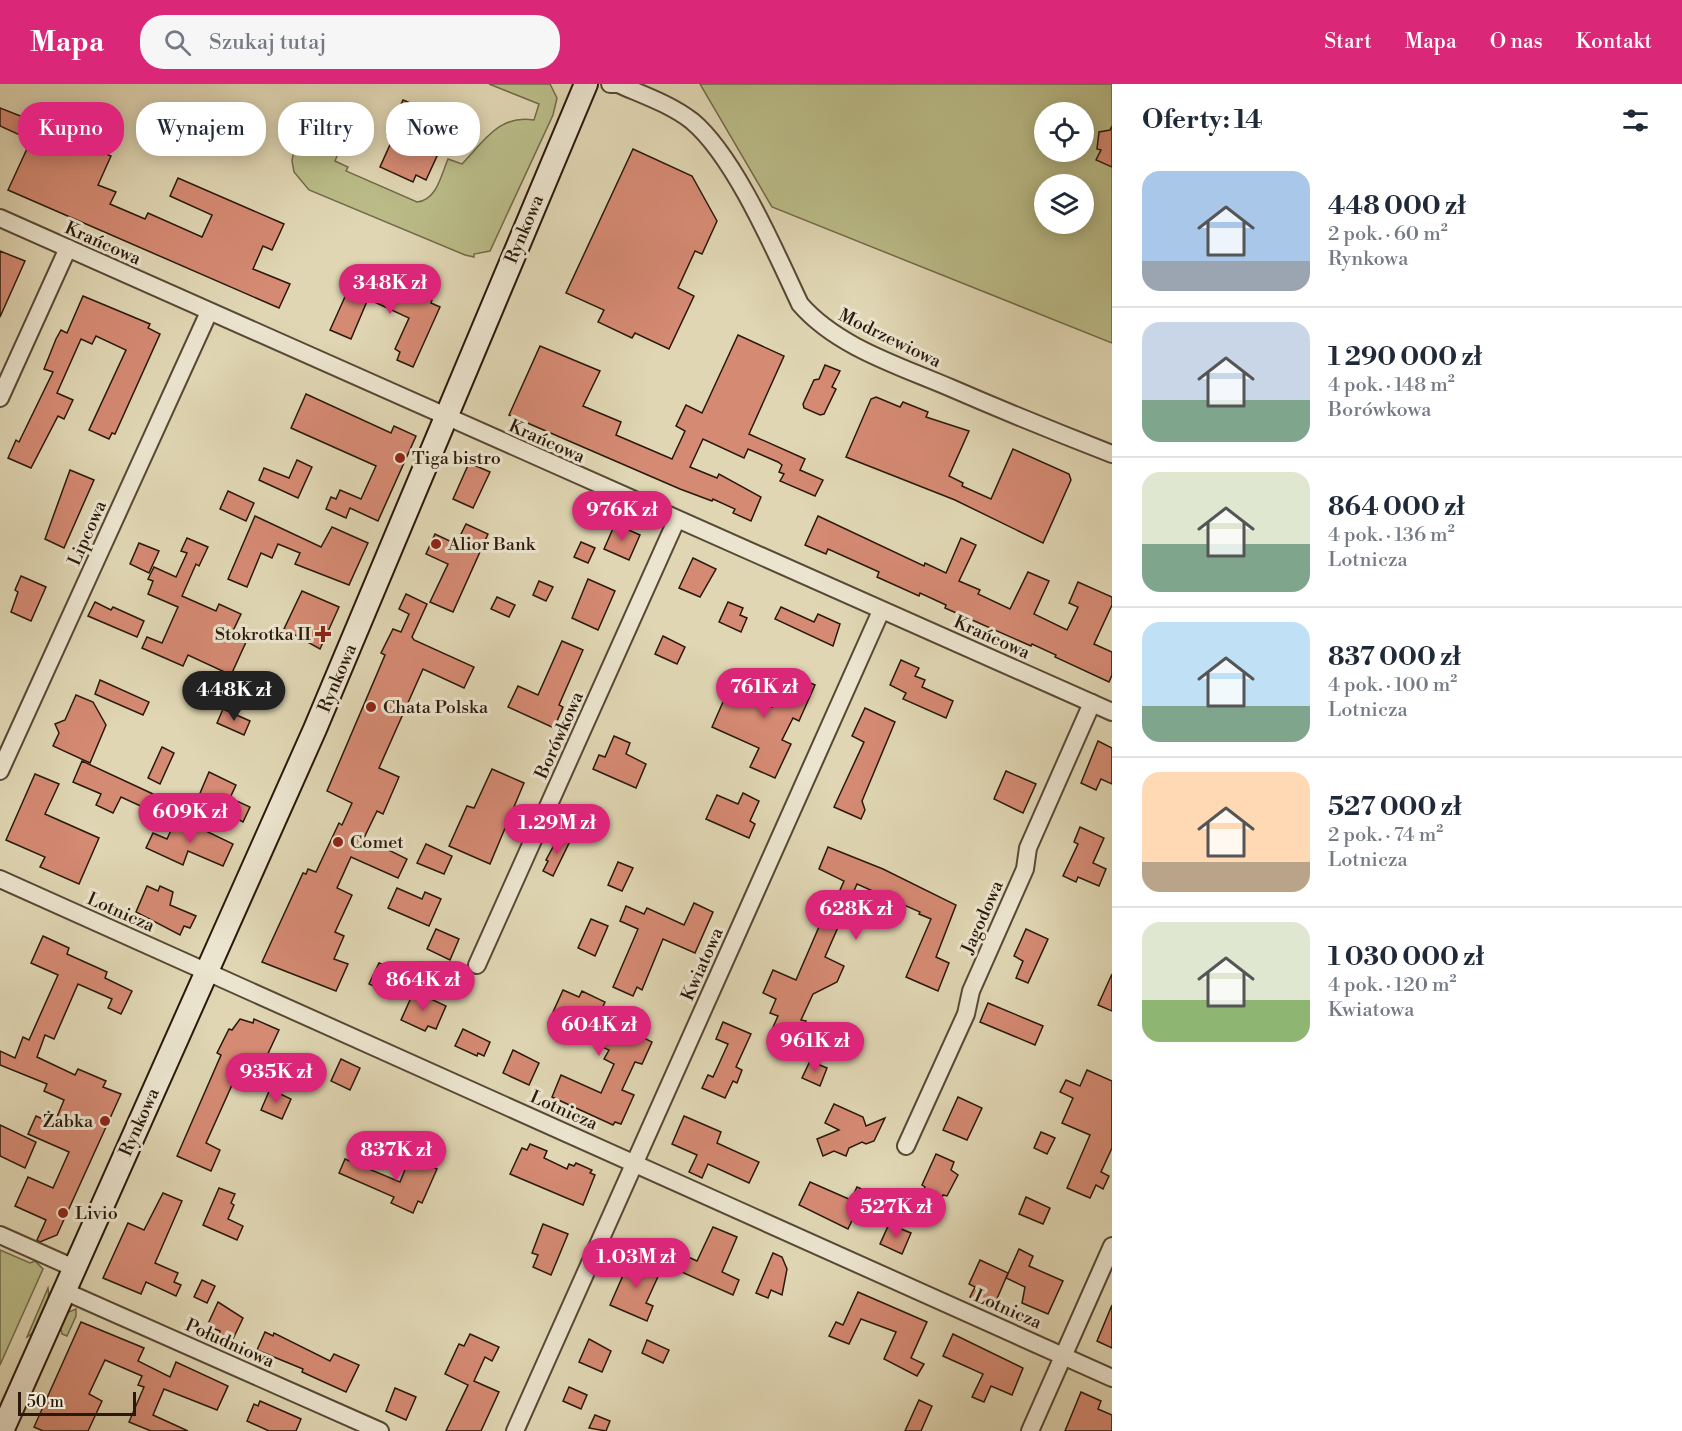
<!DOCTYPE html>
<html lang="pl">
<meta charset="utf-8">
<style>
:root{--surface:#fff;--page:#f6f6f7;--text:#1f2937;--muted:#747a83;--line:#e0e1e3;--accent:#db2777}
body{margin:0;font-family:"Libre Bodoni",serif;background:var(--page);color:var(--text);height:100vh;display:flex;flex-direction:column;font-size:22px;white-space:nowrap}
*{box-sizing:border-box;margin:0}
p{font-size:20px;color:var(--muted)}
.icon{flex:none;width:33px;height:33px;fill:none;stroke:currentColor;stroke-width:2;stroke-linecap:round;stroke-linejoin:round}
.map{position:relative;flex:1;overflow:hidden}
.drawer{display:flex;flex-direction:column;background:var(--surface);width:570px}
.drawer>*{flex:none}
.guide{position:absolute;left:18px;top:18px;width:570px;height:54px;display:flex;gap:12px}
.controls{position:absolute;left:1034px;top:18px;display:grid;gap:12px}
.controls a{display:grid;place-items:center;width:60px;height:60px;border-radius:50%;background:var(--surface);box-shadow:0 3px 15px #0003;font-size:30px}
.scale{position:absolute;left:18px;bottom:15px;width:118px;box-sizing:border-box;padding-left:6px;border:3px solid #2a190a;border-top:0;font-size:16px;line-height:21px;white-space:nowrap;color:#2a190a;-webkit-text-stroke:4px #ebe4ce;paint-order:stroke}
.price{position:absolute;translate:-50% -51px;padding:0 14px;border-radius:21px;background:var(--accent);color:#fff;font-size:20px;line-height:39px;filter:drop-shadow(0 2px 3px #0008)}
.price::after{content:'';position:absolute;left:50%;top:36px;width:18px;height:14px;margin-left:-9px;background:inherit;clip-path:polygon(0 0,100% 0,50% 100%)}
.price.current{background:#222;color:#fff}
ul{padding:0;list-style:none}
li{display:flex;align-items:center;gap:18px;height:150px;padding:0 30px}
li+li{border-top:2px solid var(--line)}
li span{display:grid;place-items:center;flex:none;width:168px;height:120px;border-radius:18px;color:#555}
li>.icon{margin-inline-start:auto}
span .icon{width:72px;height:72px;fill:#fffc;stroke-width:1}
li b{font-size:26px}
h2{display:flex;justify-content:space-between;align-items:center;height:72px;padding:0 30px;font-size:26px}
.chip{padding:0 21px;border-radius:24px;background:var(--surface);box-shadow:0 3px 15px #0003;font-size:21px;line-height:54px}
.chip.current{background:var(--accent);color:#fff}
header{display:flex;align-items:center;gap:36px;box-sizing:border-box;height:84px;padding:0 30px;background:var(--accent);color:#fff}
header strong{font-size:28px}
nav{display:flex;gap:33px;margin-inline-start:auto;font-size:21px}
.search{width:420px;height:54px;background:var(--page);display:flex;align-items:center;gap:15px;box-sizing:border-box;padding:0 21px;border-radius:24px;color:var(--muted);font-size:22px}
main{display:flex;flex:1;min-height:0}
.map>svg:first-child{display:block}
</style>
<header>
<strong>Mapa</strong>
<div class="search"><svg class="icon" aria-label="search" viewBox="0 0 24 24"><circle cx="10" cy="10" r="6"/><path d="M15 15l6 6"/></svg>Szukaj tutaj</div>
<nav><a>Start</a><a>Mapa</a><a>O nas</a><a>Kontakt</a></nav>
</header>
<main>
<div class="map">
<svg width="1112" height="1347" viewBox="0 0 1112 1347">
<rect width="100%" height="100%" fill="#e0d6b3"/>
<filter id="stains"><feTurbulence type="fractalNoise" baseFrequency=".00333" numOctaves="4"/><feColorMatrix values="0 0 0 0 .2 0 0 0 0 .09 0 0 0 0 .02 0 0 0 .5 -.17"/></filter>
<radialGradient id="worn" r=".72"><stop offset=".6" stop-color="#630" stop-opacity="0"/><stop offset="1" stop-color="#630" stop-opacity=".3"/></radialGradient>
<g fill="#babc88" stroke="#726a49" stroke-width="1.5" fill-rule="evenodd">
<path d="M489,0h61l7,14 -4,17 -63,136 -16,3v3l-9,-2 -156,-65 -15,-18 -2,-11 2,-12 14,-33 13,-9 13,-1 21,9 8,9 -1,9 -6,-2 -7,16 -7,-3 -7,17 13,6 -2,4 71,31c20,-2 24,-27 31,-43l14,5c22,-23 38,-50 72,-44l5,-16z"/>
<path d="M700,0h412v259l-340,-136zM1044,28h39v40h-39zM1044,100h39v40h-39z"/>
<polygon points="0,1166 30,1179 35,1177 43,1185 0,1281"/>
<path d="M48,1204c3,14 -7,42 -21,49z"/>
<polygon points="76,1225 76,1232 67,1252 62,1250 60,1241 66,1229"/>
</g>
<g fill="#d58a73" stroke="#2a190a" stroke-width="1.5">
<polygon points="403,16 429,27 414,61 437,72 426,96 416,91 413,98 380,83 393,54 387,51"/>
<polygon points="0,24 66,50 63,56 85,66 90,55 104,61 101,68 111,72 98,101 116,108 110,120 145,135 148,129 202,153 212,131 170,112 178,94 284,140 272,166 263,162 253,185 290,200 279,224 8,106 31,56 0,42"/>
<polygon points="1112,42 1112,83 1096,76 1101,66 1097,65 1099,48 1110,46"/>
<polygon points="633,65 692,92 717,137 702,170 695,167 678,204 694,212 669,265 635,249 632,254 598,238 604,226 566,209"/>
<polygon points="0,167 25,177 0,233"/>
<polygon points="353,195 382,208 387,196 432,216 431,219 440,223 413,283 397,276 400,268 395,265 409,234 368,215 351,255 330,246"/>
<polygon points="83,212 150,240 148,244 160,250 115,350 112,349 109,355 89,346 126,266 96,252 92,260 81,255 57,309 73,316 64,335 58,332 31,384 8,374 16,356 19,358 53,288 44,285 56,255 61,246 67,249"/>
<polygon points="738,251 784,272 749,350 805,375 800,386 823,396 815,412 780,397 784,390 779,388 782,381 778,378 748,365 744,374 703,355 690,383 717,394 719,390 761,413 751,437 733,429 735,425 713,415 712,417 680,405 509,331 540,262 600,287 583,322 621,338 616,351 672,375 685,347 676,342 686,321 702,329"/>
<polygon points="825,281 840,287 832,303 836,305 824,330 820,331 804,324 803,320 814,296 819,295"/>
<polygon points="306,310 391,349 394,342 416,352 378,437 350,424 346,434 326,425 331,413 336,415 340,406 361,415 376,382 291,344"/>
<polygon points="876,313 900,323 903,318 928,328 926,333 969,347 949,392 963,399 962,402 991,415 1013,365 1069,390 1071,396 1043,459 955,416 846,373 871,315"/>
<polygon points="297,376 312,383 298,414 259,396 264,384 289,394"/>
<polygon points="469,379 490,388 473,424 453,415"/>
<polygon points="70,386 94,396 64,464 45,455"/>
<polygon points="228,407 254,419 246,437 220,425"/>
<polygon points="255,432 321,463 332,443 368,459 349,501 295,480 300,469 278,460 272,474 261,469 247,503 228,495"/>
<polygon points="818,432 924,482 925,479 946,489 961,454 976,461 959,497 980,506 978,510 1010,525 1028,488 1049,497 1034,530 1067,546 1078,523 1069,519 1078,498 1112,513 1112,521 1094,560 1112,568 1112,591 1109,598 1055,573 1056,571 1032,560 1031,562 945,524 946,521 920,509 919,512 877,493 879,488 828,465 826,470 805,461"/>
<polygon points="466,440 488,450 453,528 430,518 448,480 426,470 435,450 456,460"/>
<polygon points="615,440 640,451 629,476 604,465"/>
<polygon points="187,454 208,463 199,482 196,480 182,512 216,527 219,520 241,530 231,551 246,558 231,591 188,571 183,582 142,564 147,553 162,559 178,523 148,510 153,497 148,495 154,483 176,493 187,469 181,467"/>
<polygon points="581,458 595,464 588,479 574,473"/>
<polygon points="139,459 159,467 149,489 130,480"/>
<polygon points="693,474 716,485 700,513 679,504"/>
<polygon points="21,492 46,503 31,537 11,528 18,508 15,506"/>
<polygon points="588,495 615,507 598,546 572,534"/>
<polygon points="539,497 553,503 546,517 533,511"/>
<polygon points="302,507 339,523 320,565 284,545"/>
<polygon points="406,510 427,520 412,553 414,556 474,583 464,604 423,585 379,684 399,693 383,730 377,727 364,754 407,775 398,794 351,773 337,804 352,811 335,848 344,852 334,875 348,880 336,907 262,878 303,789 306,790 308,785 316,788 339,739 342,741 352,719 327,707 385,571 381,569 393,545 401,548 409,530 399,525"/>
<polygon points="497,513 515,521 509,533 491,525"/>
<polygon points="95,518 111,526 113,523 144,537 137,553 88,532"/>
<polygon points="728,518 743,524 740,531 747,534 741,548 719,538"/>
<polygon points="781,523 814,538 818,530 840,540 833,562 775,535"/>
<polygon points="663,552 685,563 677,580 655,570"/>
<polygon points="562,557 583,566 559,621 563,623 554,644 508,623 518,602 538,611"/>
<polygon points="901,576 919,584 915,592 925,596 922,603 953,617 946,634 903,615 906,609 890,601"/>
<polygon points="737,586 749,591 741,609 772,623 787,589 815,601 799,637 793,634 782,656 791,660 775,694 750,683 759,664 712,643"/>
<polygon points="251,591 267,599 260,614 244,607"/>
<polygon points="100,596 149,618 143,631 95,610"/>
<polygon points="76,611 93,618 106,641 90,679 53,662 59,649 55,640 65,636"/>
<polygon points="865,624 895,638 862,717 865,726 861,735 834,723 864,658 852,652"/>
<polygon points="223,625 250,637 244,651 217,639"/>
<polygon points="614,652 630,659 626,670 646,680 636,704 593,685 599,671 605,673"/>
<polygon points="1098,657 1112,664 1112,700 1101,695 1096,706 1081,699"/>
<polygon points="162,663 174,669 160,700 148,694"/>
<polygon points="82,677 153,710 147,725 121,713 113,729 96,721 101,710 73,698"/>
<polygon points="492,685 524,699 490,780 449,762 467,722 474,724"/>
<polygon points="1006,687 1036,700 1023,729 994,715"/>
<polygon points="209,688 236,701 230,714 250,723 243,738 198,714"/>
<polygon points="35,690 59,700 45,730 99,754 79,800 40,783 45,773 6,756"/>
<polygon points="743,709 759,717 750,737 755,740 749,754 706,735 717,711 738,720"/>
<polygon points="177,733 233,760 223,782 188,767 183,781 146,764 153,749 167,755"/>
<polygon points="1080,743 1104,754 1093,779 1106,785 1099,802 1078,793 1076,798 1063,792 1078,760 1074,758"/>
<polygon points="560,750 571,755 553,792 543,787 548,777 546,776"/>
<polygon points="426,760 452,772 444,790 417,779"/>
<polygon points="828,763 883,785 956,821 936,873 949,879 938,907 906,893 931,835 919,830 920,828 857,800 825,873 844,882 837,898 813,910 801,936 806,937 794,963 769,952 778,932 770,929 776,915 763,909 773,886 796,896 828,822 832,824 844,797 819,785"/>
<polygon points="618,778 633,784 622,807 608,801"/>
<polygon points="147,802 158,807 160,802 173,808 170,821 196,832 190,844 184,842 180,851 136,828"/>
<polygon points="397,804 422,815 425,808 441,815 429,842 388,824"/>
<polygon points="694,819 713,828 695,869 663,855 642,906 637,903 633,912 613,903 638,845 620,837 626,822 644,830 647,824 684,841"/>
<polygon points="591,835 608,842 595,872 578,864"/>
<polygon points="436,845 459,855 450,876 427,865"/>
<polygon points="1026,845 1048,855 1028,899 1016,894 1023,877 1014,872"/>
<polygon points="43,852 69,864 67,870 107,888 105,894 132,907 121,930 108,924 112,915 78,900 54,955 45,951 37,973 75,991 78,985 106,997 103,1003 121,1010 57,1151 40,1158 37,1156 46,1136 15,1122 28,1093 53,1104 69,1068 28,1050 36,1032 54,1040 64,1016 44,1007 47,1000 0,981 0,967 15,974 23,953 29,956 58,891 31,879"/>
<polygon points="379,879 405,890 396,912 369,900"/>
<polygon points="1112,890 1112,927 1098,921"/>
<polygon points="563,906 579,913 582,907 605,918 599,931 652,958 642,980 635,978 622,1006 634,1011 621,1040 615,1038 613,1041 552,1013 561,991 601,1009 614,980 604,975 609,966 548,939"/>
<polygon points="414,907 446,922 436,945 428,942 425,947 401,936"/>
<polygon points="988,919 1043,942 1035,961 980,938"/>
<polygon points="240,935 253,939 254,935 279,946 265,976 281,984 275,997 241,981 206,1059 220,1066 211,1087 177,1072 221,971 217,969 229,945 232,946"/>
<polygon points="723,938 751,950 736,983 742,986 737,999 733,997 725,1014 702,1004 708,991 713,993 728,960 716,955"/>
<polygon points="463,945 490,958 484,972 478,969 477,972 455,962"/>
<polygon points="513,966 539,979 529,1001 503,989"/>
<polygon points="341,975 360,984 350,1006 331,997"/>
<polygon points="810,977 827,984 820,1002 802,994"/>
<polygon points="1087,986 1112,997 1112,1064 1101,1088 1109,1092 1103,1105 1096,1101 1090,1114 1067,1104 1090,1051 1062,1039 1073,1014 1060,1008 1066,996 1080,1002"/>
<polygon points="270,1005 291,1015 282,1035 261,1026"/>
<polygon points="958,1013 982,1024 967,1056 943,1046"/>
<polygon points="834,1020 863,1033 866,1042 885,1034 874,1057 866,1060 862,1058 849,1064 846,1072 834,1067 823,1072 817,1055 839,1046 825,1039"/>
<polygon points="684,1032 721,1048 717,1059 759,1078 749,1099 708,1080 702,1094 689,1088 697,1071 672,1060"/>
<polygon points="0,1041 36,1058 25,1084 0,1072"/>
<polygon points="1041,1048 1055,1054 1047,1070 1034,1064"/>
<polygon points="530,1060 547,1067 544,1074 567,1085 569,1080 574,1082 576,1079 592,1086 590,1089 595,1091 583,1121 510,1090 522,1064 527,1066"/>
<polygon points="936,1070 954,1078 951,1086 958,1091 947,1112 943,1111 938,1124 919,1116 925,1103 922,1101"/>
<polygon points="345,1075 400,1098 406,1083 410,1085 414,1075 437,1085 422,1119 418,1117 413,1129 391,1119 394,1113 339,1089"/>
<polygon points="810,1098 851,1116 857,1103 871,1109 861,1130 856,1128 848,1145 799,1121"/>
<polygon points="219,1104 235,1110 231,1119 234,1121 228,1135 243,1142 237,1156 203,1141"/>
<polygon points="163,1109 182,1117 155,1179 178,1189 174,1198 181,1201 176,1212 146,1198 141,1210 103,1194 128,1139 144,1146"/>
<polygon points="1026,1113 1050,1124 1043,1140 1019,1130"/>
<polygon points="543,1140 568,1150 551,1191 533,1183 538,1171 532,1169"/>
<polygon points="889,1140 911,1149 902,1170 880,1160"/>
<polygon points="713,1143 737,1153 722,1188 739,1196 733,1211 666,1181 673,1166 697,1177"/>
<polygon points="1019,1165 1033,1172 1029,1182 1063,1197 1048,1230 1022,1219 1025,1203 1006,1194"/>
<polygon points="773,1169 782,1173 787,1185 782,1211 771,1206 768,1214 756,1209"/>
<polygon points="631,1173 661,1186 646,1219 653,1222 647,1237 610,1221"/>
<polygon points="980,1176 1008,1189 993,1224 970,1213 975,1203 969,1200"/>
<polygon points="202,1196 215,1202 207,1219 194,1213"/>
<polygon points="858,1208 927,1238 911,1274 924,1280 917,1292 884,1275 896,1248 861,1235 849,1260 829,1252 836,1238 843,1241"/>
<polygon points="218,1218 243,1234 232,1257 219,1251 220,1247 207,1242"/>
<polygon points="1112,1221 1112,1264 1097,1257"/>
<polygon points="81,1238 144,1264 138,1277 170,1293 176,1278 228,1302 217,1326 164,1305 153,1331 188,1347 151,1347 129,1338 144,1303 138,1301 142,1292 105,1276 89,1310 102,1317 88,1347 43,1347 34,1343"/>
<polygon points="265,1248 273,1252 274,1249 330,1277 334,1270 359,1281 346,1308 302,1288 303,1285 257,1266"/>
<polygon points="470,1250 499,1263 492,1277 485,1273 474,1297 499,1308 481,1347 446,1347 468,1301 445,1290 459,1260 464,1262"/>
<polygon points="953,1250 1023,1284 1012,1311 991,1302 984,1318 972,1313 983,1290 943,1272"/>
<polygon points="589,1255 611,1267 602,1288 579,1278"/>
<polygon points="647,1256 669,1266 663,1279 642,1269"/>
<polygon points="569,1303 587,1311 581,1325 563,1317"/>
<polygon points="395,1304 416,1313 406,1336 386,1327"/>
<polygon points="1081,1308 1101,1317 1098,1325 1112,1331 1112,1347 1065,1347"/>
<polygon points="919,1316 932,1322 921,1347 905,1347"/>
<polygon points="260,1317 301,1335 296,1347 269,1347 247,1337 254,1320 258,1322"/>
<polygon points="595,1331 610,1337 606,1347 589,1344"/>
</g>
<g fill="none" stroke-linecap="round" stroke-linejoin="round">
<g stroke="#584834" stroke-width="20">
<g id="street">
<path d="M610,0h8c25,11 52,20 74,37 43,36 83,130 108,183 37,43 100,62 151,84 53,23 107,45 161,66"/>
<polyline points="0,134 1112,628"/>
<polyline points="0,314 68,164"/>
<polyline points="0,687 209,228"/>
<polyline points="0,795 1112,1294"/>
<polyline points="477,881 676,437"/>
<polyline points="906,1062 966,930 971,907 1025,785 1028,764 1092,619"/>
<polyline points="0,1151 74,1184"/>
<polyline points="64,1207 380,1347"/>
<polyline points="515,1347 881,527"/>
<polyline points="1030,1347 1112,1162"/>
</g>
</g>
<g stroke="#2a190a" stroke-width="26">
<polyline id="secondary" points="2,1347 315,645 586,0"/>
</g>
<use href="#street" stroke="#ebe4ce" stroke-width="16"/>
<use href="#secondary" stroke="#ebe4ce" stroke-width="22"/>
</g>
<g fill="#8f2418" stroke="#ebe4ce" stroke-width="2">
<circle cx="400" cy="374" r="6"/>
<circle cx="436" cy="460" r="6"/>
<path d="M320 541h6v6h6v6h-6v6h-6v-6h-6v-6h6z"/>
<circle cx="371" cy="623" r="6"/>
<circle cx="338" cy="758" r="6"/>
<circle cx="105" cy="1037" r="6"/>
<circle cx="63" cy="1129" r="6"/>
</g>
<g text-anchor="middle" stroke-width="6" stroke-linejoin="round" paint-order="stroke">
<g font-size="18" fill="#2a190a" stroke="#ebe4ce">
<text transform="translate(524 145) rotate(-67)" y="6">Rynkowa</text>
<text transform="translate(103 159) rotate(24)" y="6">Krańcowa</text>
<text transform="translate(890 254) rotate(26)" y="6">Modrzewiowa</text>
<text transform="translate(547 357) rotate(24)" y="6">Krańcowa</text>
<text transform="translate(87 449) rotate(-66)" y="6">Lipcowa</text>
<text transform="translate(992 553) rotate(24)" y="6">Krańcowa</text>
<text transform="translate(337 594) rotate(-67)" y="6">Rynkowa</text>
<text transform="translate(559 651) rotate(-66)" y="6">Borówkowa</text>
<text transform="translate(121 828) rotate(24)" y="6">Lotnicza</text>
<text transform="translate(982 833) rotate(-66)" y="6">Jagodowa</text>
<text transform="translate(702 880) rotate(-66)" y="6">Kwiatowa</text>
<text transform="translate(564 1026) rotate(24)" y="6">Lotnicza</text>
<text transform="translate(139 1038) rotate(-66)" y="6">Rynkowa</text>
<text transform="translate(1008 1225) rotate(24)" y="6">Lotnicza</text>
<text transform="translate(230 1259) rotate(24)" y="6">Południowa</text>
</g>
<g font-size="18" fill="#2a190a" stroke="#ebe4ce" text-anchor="start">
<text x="412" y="380">Tiga bistro</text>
<text x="448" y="466">Alior Bank</text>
<text x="311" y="556" text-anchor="end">Stokrotka II</text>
<text x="383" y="629">Chata Polska</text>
<text x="350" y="764">Comet</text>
<text x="93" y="1043" text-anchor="end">Żabka</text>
<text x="75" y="1135">Livio</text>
</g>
</g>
<rect width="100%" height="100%" filter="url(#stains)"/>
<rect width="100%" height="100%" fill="url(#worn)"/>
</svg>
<div class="controls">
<a><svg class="icon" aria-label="locate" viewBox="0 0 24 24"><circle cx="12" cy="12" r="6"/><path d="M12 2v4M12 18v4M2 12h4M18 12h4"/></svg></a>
<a><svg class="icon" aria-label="layers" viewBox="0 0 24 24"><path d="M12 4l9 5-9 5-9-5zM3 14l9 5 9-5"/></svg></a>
</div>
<div class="scale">50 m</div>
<b class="price" style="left:390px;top:231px">348K zł</b>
<b class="price" style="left:622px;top:458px">976K zł</b>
<b class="price" style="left:764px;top:635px">761K zł</b>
<b class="price current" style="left:234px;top:638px">448K zł</b>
<b class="price" style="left:190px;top:760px">609K zł</b>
<b class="price" style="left:557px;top:771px">1.29M zł</b>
<b class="price" style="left:856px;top:857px">628K zł</b>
<b class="price" style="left:423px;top:928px">864K zł</b>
<b class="price" style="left:599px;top:973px">604K zł</b>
<b class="price" style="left:815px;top:989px">961K zł</b>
<b class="price" style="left:276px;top:1020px">935K zł</b>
<b class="price" style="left:396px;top:1098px">837K zł</b>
<b class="price" style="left:896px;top:1155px">527K zł</b>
<b class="price" style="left:636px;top:1205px">1.03M zł</b>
<div class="guide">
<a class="chip current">Kupno</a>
<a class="chip">Wynajem</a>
<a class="chip">Filtry</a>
<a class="chip">Nowe</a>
</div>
</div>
<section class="drawer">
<h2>Oferty: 14<svg class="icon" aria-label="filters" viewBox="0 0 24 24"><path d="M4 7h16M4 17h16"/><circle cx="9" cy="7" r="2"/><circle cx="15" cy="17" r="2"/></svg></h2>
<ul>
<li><span style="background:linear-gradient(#a9c7e8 75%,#9aa5b1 0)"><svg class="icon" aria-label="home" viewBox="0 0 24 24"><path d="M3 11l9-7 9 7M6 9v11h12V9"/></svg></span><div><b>448 000 zł</b><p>2 pok. · 60 m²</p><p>Rynkowa</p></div></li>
<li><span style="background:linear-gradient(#c9d6e8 65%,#7fa58c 0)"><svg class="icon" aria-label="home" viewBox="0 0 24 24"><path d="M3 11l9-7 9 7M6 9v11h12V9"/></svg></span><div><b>1 290 000 zł</b><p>4 pok. · 148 m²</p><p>Borówkowa</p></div></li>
<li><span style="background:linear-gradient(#dfe7d0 60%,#7fa58c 0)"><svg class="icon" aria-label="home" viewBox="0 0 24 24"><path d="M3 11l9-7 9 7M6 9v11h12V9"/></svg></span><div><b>864 000 zł</b><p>4 pok. · 136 m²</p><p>Lotnicza</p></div></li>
<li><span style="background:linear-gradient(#bfe0f5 70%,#7fa58c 0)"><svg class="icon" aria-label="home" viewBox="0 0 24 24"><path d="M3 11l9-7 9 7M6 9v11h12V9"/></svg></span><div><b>837 000 zł</b><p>4 pok. · 100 m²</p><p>Lotnicza</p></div></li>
<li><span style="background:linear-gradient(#ffd9b3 75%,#b9a48a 0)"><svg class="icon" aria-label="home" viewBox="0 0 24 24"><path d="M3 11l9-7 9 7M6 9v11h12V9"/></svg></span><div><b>527 000 zł</b><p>2 pok. · 74 m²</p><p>Lotnicza</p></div></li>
<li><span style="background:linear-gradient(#dfe7d0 65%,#8fb573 0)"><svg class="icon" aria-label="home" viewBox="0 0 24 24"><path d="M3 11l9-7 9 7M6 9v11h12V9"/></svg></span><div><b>1 030 000 zł</b><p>4 pok. · 120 m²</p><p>Kwiatowa</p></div></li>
</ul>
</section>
</main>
